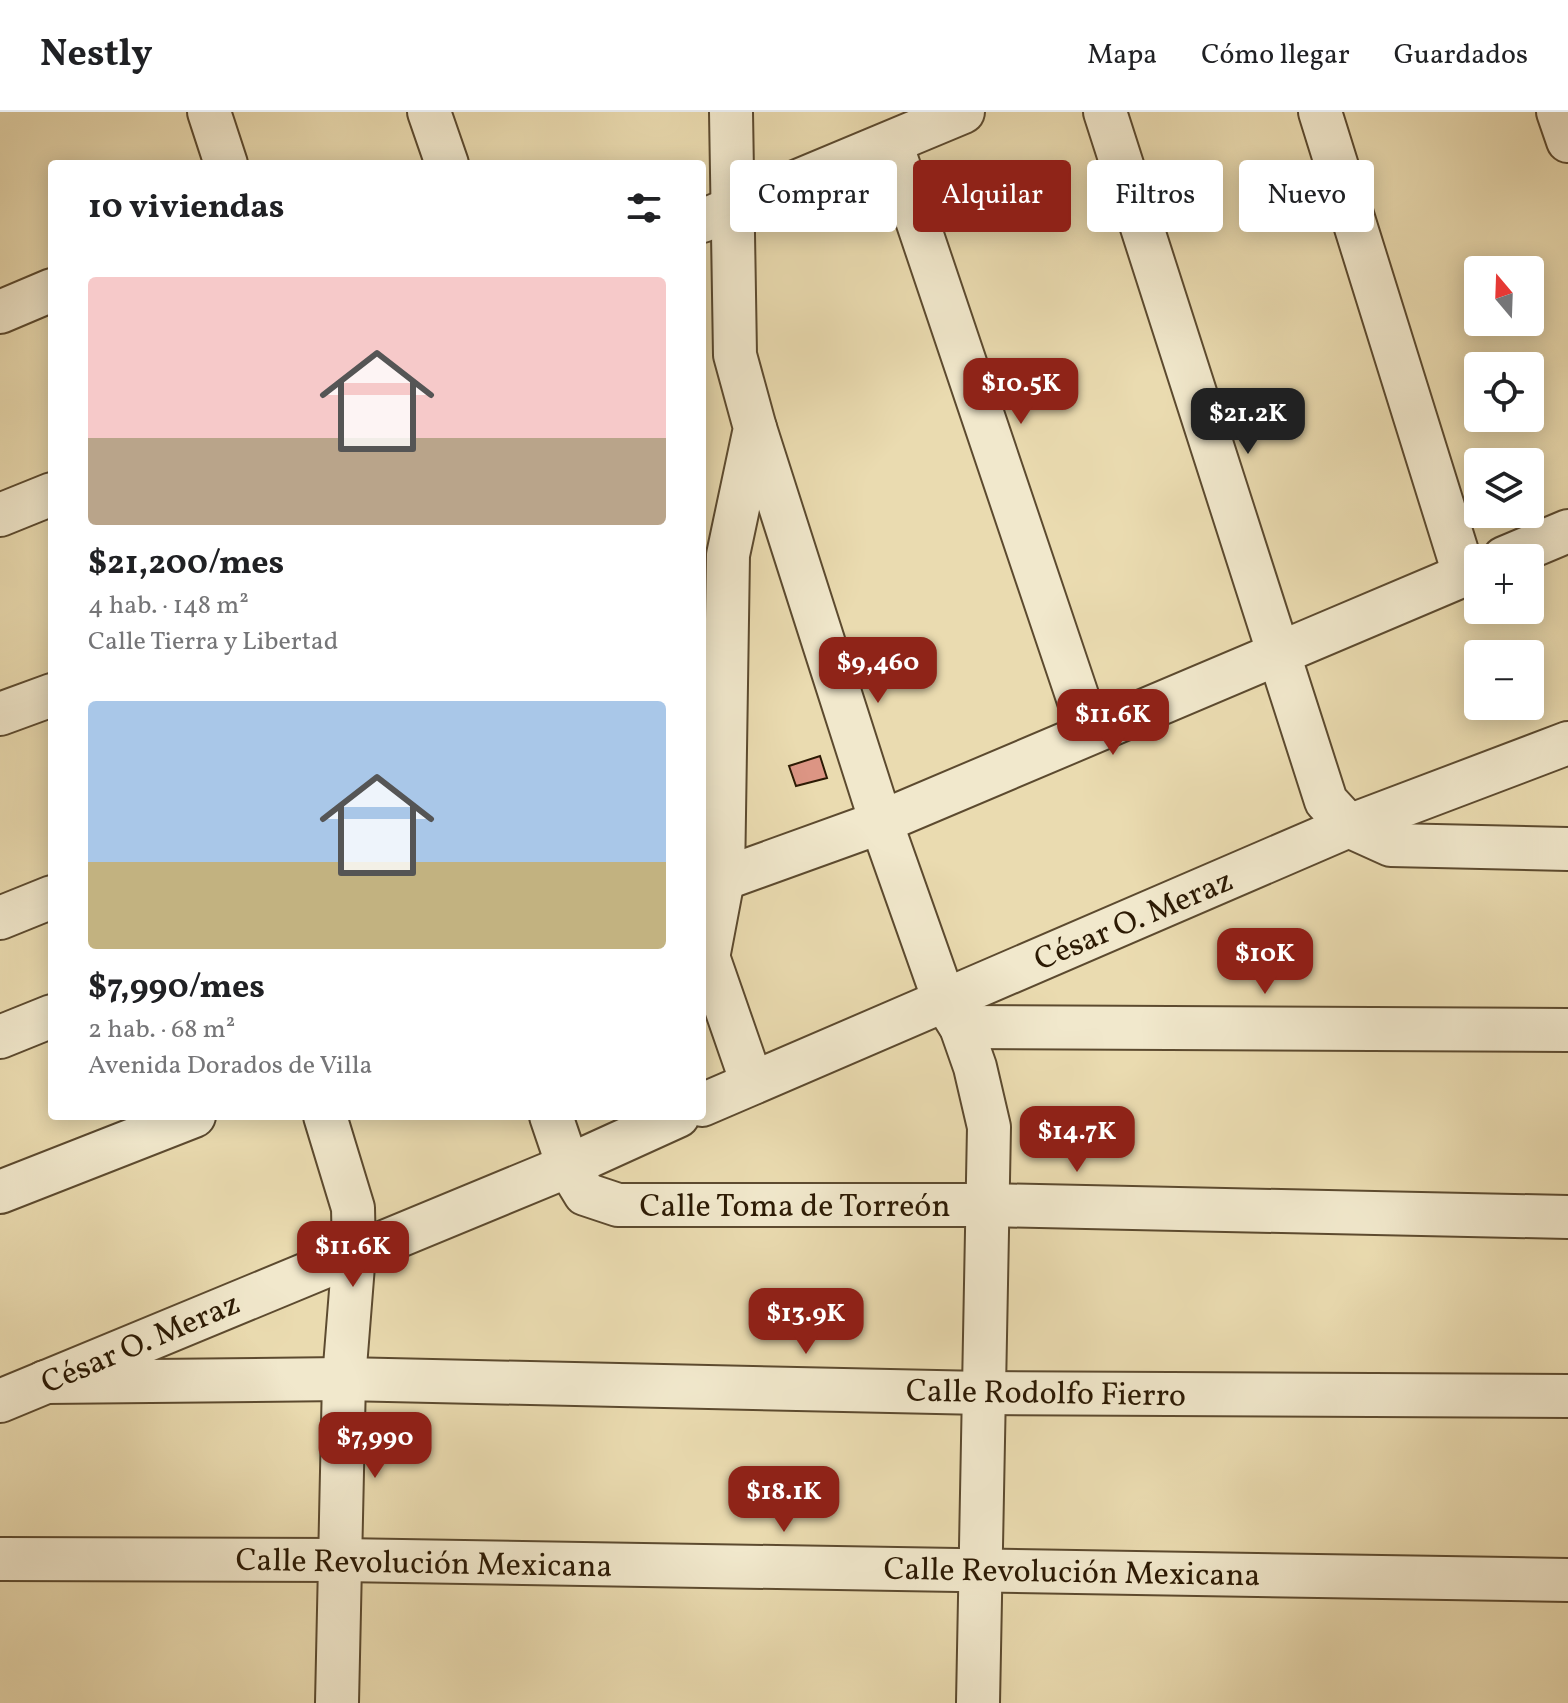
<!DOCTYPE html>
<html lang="es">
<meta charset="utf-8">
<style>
:root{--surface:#fff;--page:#f2f2f2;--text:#202124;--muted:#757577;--line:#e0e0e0;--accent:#8f2418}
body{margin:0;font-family:Vollkorn,serif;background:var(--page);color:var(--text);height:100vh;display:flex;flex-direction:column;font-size:30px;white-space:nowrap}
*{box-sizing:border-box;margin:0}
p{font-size:26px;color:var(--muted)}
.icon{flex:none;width:44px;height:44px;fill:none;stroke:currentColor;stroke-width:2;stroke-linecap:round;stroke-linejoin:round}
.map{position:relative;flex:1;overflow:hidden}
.panel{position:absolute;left:48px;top:48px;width:658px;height:960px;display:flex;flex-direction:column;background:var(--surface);border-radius:8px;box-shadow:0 4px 20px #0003}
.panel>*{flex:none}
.banner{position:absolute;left:730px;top:48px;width:718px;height:72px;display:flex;gap:16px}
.needle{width:52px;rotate:341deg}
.buttons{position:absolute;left:1464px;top:144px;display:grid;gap:16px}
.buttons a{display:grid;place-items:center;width:80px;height:80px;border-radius:8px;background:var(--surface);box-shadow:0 4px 20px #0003;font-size:40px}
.price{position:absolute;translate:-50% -68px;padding:0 18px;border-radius:16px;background:var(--accent);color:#fff;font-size:26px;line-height:52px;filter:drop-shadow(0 2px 4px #0008)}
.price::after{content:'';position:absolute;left:50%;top:48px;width:24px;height:18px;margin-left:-12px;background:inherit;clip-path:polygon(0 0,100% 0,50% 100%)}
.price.selected{background:#222;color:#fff}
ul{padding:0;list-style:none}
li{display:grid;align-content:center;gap:16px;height:424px;padding:0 40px}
li span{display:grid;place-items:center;height:248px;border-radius:8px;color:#555}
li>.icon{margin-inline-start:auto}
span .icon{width:144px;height:144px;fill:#fffc;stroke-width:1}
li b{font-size:34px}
h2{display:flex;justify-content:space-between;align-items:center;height:96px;padding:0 40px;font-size:34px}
.chip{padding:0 28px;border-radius:8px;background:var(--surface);box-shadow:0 4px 20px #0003;font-size:28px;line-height:72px}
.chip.selected{background:var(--accent);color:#fff}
header{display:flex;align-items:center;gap:48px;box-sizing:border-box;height:112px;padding:0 40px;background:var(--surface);border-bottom:2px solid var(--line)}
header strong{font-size:38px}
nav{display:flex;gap:44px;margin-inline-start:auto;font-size:28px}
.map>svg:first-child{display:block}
</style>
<header>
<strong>Nestly</strong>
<nav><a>Mapa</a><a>Cómo llegar</a><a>Guardados</a></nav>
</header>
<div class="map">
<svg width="1568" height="1591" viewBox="0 0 1568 1591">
<rect width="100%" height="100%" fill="#eadbb0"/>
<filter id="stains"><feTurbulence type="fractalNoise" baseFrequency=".0025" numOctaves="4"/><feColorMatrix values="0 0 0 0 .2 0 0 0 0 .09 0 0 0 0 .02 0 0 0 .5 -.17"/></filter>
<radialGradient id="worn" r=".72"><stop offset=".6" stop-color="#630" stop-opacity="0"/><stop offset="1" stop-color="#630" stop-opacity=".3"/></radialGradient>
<polygon fill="#dc9584" stroke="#2c1a04" stroke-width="2" points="820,644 827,666 796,674 789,654"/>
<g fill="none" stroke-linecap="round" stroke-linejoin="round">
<g stroke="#5c4a2f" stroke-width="46">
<g id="minor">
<polyline points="209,0 226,52"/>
<polyline points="429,0 447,52"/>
<polyline points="1105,0 1326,689 1349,714 1391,733 1568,737"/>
<polyline points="1320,0 1464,462"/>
<polyline points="1558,0 1568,29"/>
<polyline points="891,31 1089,619"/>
<polyline points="702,109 963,0"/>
<polyline points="0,200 52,178"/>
<polyline points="755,316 881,710 944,888 961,915 975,955 989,1015 978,1591"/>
<polyline points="0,403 52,382"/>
<polyline points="1504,446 1568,419"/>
<polyline points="0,602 52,583"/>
<polyline points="723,767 881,710 1478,457"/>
<polyline points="0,806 52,785"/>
<polyline points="702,827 752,971"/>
<polyline points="708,846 723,767 728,443 755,316 735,243 731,0"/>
<polyline points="961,915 1568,918"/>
<polyline points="0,925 52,904"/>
<polyline points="702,993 1349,714 1568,631"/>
<polyline points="325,1004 353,1096 354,1141 344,1267 337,1591"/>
<polyline points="551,1004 568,1054 585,1082 618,1093 987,1093 1568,1105"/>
<polyline points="0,1080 194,1004"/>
<polyline points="45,1270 344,1267 983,1281 1568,1284"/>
<polyline points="0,1289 568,1054 678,1004"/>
<polyline points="0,1447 341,1448 1568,1468"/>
</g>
</g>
<use href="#minor" stroke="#f1e8cc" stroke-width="42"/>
</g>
<g text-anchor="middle" stroke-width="8" stroke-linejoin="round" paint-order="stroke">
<g font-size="32" fill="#2c1a04" stroke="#f1e8cc">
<text transform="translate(1133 807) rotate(-23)" y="11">César O. Meraz</text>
<text x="795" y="1104">Calle Toma de Torreón</text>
<text transform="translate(140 1230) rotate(-23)" y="11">César O. Meraz</text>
<text transform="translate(1046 1280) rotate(1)" y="11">Calle Rodolfo Fierro</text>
<text transform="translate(424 1450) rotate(1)" y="11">Calle Revolución Mexicana</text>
<text transform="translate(1072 1459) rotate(1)" y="11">Calle Revolución Mexicana</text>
</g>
</g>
<rect width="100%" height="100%" filter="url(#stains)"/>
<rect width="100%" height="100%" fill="url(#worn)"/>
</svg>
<div class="buttons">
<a><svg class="needle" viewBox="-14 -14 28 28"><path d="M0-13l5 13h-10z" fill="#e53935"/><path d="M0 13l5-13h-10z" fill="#757577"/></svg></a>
<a><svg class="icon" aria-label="locate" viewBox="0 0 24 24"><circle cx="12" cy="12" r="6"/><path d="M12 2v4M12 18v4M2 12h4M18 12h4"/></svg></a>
<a><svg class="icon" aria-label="layers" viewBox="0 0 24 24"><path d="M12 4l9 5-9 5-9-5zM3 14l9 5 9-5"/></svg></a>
<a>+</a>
<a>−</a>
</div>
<b class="price" style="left:1021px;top:314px">$10.5K</b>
<b class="price selected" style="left:1248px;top:344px">$21.2K</b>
<b class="price" style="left:878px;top:593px">$9,460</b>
<b class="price" style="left:1113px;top:645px">$11.6K</b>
<b class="price" style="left:1265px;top:884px">$10K</b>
<b class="price" style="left:1077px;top:1062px">$14.7K</b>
<b class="price" style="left:353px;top:1177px">$11.6K</b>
<b class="price" style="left:806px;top:1244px">$13.9K</b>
<b class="price" style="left:375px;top:1368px">$7,990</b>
<b class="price" style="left:784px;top:1422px">$18.1K</b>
<div class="banner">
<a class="chip">Comprar</a>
<a class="chip selected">Alquilar</a>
<a class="chip">Filtros</a>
<a class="chip">Nuevo</a>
</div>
<section class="panel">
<h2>10 viviendas<svg class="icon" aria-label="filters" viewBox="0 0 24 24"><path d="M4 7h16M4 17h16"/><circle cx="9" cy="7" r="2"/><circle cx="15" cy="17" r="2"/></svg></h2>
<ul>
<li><span style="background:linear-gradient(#f6c9c9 65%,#b9a48a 0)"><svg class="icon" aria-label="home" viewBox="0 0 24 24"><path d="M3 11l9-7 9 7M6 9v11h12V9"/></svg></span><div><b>$21,200/mes</b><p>4 hab. · 148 m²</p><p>Calle Tierra y Libertad</p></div></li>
<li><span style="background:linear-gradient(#a9c7e8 65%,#c2b280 0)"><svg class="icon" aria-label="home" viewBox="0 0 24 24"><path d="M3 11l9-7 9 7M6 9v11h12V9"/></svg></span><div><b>$7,990/mes</b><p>2 hab. · 68 m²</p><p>Avenida Dorados de Villa</p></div></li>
</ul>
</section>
</div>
